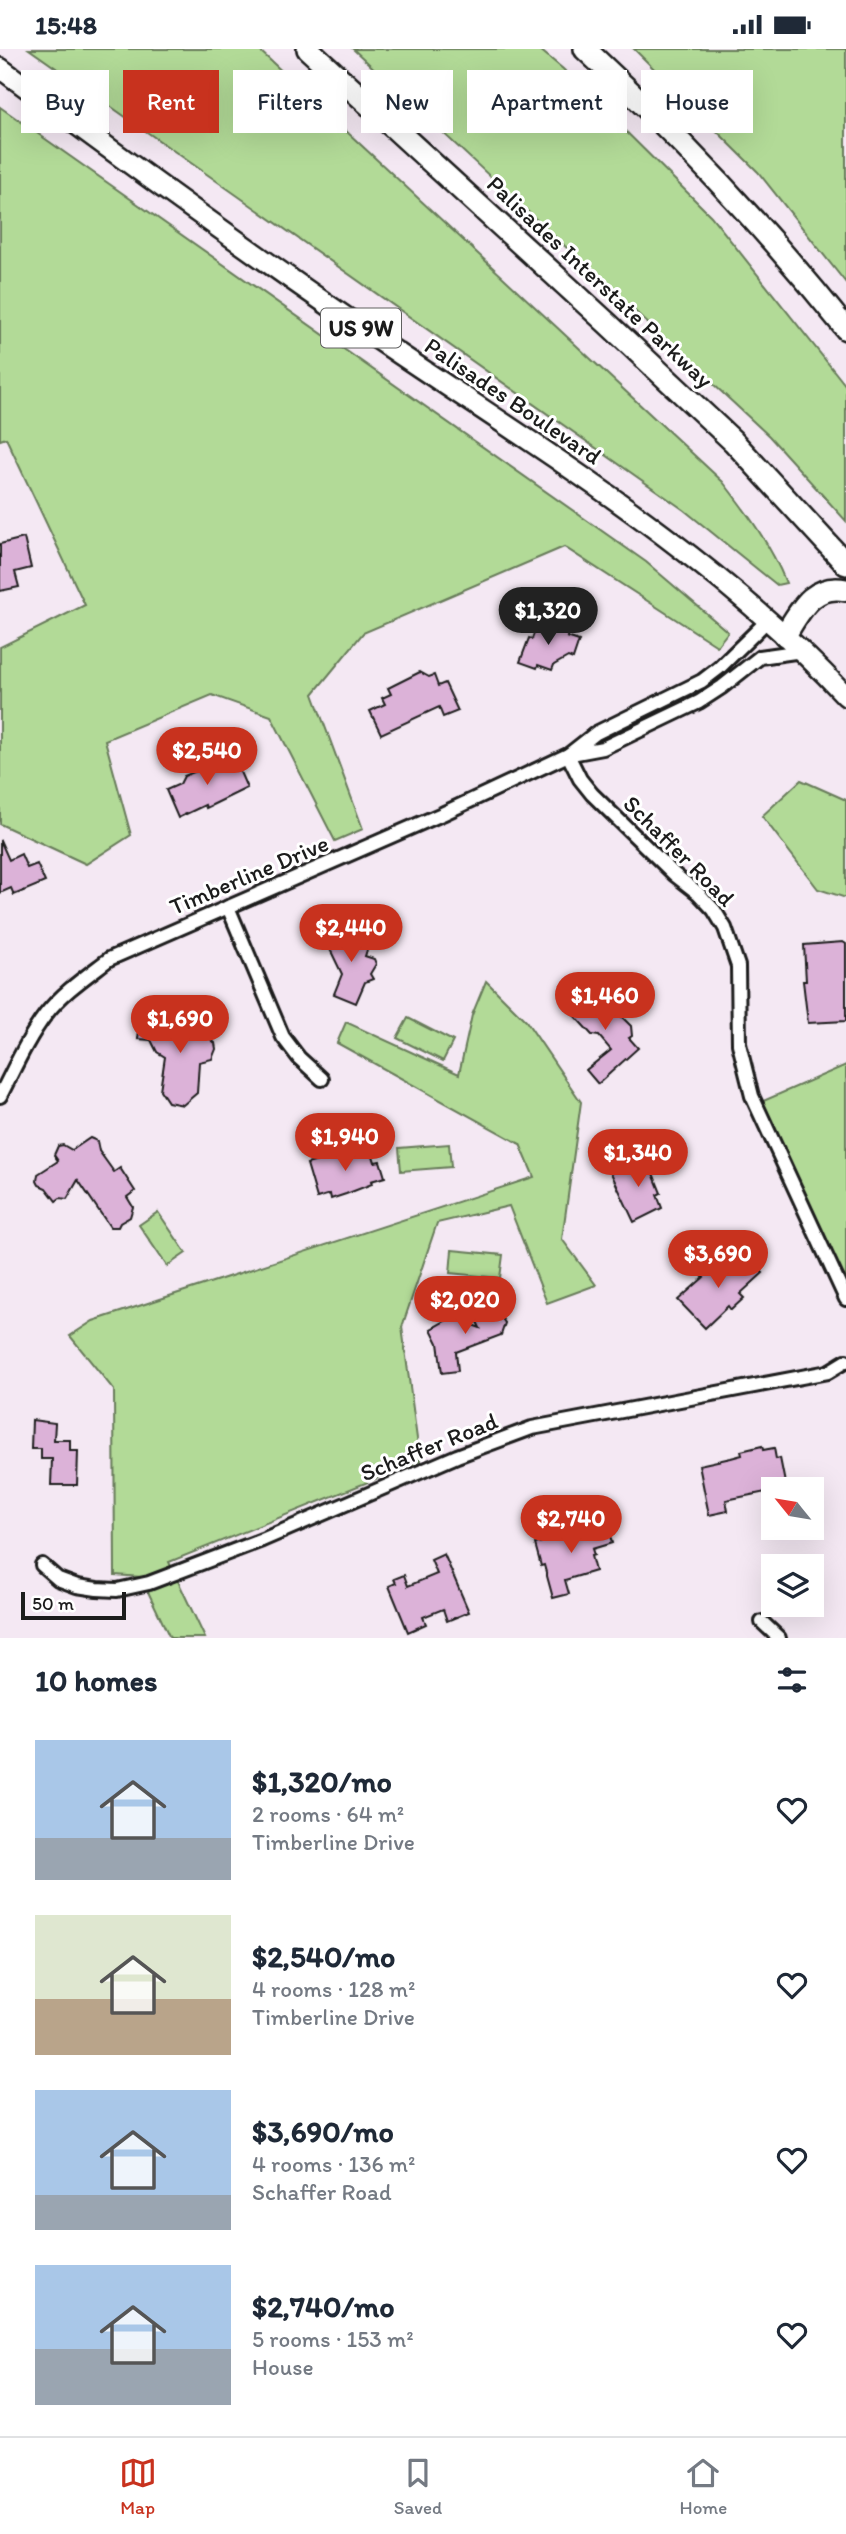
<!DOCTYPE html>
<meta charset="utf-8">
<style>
:root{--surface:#fff;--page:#f2f2f3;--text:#1f2937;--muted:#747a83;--line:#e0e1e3;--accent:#c8321e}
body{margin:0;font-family:Itim,sans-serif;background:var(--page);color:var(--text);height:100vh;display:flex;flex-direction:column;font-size:26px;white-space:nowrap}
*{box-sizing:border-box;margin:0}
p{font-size:23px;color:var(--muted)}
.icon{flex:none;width:38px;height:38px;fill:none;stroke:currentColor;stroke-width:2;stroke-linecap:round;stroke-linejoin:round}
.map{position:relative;height:1589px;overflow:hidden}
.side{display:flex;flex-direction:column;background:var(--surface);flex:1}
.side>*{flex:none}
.hud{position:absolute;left:21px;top:21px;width:805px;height:63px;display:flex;gap:14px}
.needle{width:46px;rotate:300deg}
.buttons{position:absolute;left:761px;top:1428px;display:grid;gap:14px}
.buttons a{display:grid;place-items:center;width:63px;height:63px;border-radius:0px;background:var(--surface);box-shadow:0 7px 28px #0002;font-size:35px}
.scale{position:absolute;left:21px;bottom:18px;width:105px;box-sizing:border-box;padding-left:7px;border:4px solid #1c1c1c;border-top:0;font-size:19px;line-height:24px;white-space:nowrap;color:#1c1c1c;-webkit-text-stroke:5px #fff;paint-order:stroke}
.price{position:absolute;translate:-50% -60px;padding:0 16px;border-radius:24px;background:var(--accent);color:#fff;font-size:23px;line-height:46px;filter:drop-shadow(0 2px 4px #0008)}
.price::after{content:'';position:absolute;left:50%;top:42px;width:21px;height:16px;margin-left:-10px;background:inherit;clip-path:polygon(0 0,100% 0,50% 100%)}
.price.on{background:#222;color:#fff}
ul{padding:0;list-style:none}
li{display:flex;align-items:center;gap:21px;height:175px;padding:0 35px}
li span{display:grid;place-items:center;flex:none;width:196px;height:140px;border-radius:0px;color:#555}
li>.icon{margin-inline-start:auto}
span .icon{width:84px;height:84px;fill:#fffc;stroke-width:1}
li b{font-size:30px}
h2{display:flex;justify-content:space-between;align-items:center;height:84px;padding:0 35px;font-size:30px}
.pill{padding:0 24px;border-radius:0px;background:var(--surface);box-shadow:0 7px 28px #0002;font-size:24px;line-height:63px}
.pill.on{background:var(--accent);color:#fff}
.status{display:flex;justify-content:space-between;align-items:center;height:49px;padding:0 35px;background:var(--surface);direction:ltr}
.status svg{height:19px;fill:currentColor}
.tab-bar{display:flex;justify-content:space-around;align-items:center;height:98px;border-top:2px solid var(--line);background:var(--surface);font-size:19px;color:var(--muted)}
.tab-bar a{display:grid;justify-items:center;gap:4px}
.tab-bar .on{color:var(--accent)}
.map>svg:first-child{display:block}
</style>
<div class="status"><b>15:48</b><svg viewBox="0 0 49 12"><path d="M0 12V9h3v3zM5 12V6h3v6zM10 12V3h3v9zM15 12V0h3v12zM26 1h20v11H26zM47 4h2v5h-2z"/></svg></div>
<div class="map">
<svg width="846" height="1589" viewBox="0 0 846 1589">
<rect width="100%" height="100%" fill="#f4e8f3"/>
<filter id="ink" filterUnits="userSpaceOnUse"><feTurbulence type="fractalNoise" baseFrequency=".0143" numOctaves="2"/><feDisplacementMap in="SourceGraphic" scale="14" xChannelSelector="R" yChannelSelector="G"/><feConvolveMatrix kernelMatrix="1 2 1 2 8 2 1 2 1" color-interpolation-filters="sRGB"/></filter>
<g filter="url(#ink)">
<g fill="#b2da97" stroke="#677b5a" stroke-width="2">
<path d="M29,0h229l465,433c25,32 48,63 63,101l-9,2 -93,-75z"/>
<polygon points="353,0 539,0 563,20 711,167 846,337 846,472 769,387"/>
<polygon points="634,0 846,0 846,234 758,123"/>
<polygon points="0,58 646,513 728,583 717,597 564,498 363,584 313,645 363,780 335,792 271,667 212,646 105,691 131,786 86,815 0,775 0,598 85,556 6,389 0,391"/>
<polygon points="801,731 846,751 846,849 818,840 762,767"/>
<polygon points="486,932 526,972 581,1053 562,1190 596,1236 547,1254 509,1157 437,1174 402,1278 420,1412 169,1513 205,1589 170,1589 141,1528 115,1526 114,1341 70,1287 93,1272 534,1128 520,1095 337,994 346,973 459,1025 472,966"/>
<polygon points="408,969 453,992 443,1012 397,989"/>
<polygon points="846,1016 846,1233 761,1053"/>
<polygon points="449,1095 451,1118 401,1122 399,1099"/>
<polygon points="158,1163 186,1204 167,1217 139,1176"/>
<polygon points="452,1201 503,1206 500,1229 450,1224"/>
</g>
<g fill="#dcb2d8" stroke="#1c1c1c" stroke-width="2">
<polygon points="24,489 31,519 15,523 19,538 0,542 0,495"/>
<polygon points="538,573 568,584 567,588 579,592 573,610 568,608 554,616 552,621 538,616 537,619 520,613 529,589 532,590"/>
<polygon points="420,623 429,628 434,626 438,637 445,634 458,662 443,668 439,658 381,685 370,662 385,655 382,649 391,645 388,639"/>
<polygon points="233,707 247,739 206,759 205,756 178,769 166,741 180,735 184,727"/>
<polygon points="0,791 9,811 21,805 27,819 37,815 45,833 14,846 11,839 0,844"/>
<polygon points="348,877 352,885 356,883 360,891 368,898 365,907 374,910 376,915 370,925 373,930 365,933 356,954 334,945 342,925 328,896 328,891 337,887 335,883"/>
<polygon points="843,893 846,895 846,972 808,974 803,932 806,932 804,896"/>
<polygon points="591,941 596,948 607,949 613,957 618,953 625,962 620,966 631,977 632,987 629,989 638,999 598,1035 586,1021 611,1001 599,987 592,986 571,963 572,957"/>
<polygon points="180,966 198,969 208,983 207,987 215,994 216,1000 212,1010 199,1013 197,1044 183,1056 168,1053 160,1041 165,1008 157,1003 151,991 138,990 140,973 167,977"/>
<polygon points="90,1089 97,1092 99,1102 114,1123 120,1119 135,1142 127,1148 133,1158 130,1168 120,1174 118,1178 110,1178 78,1131 67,1150 60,1149 56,1152 46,1139 39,1136 37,1132 38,1125 58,1112 54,1106 58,1097 63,1096 72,1101"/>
<polygon points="370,1097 375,1113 380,1112 385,1128 371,1132 372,1135 346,1145 331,1150 330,1145 317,1149 307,1115"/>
<polygon points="646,1107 661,1144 657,1146 662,1159 634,1173 611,1124"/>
<polygon points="720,1208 737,1225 751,1211 763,1224 740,1245 744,1249 731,1261 728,1257 705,1279 678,1251 704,1228 698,1222 709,1211 713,1215"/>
<polygon points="487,1257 489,1262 501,1268 505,1274 501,1286 456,1303 458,1322 442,1324 438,1294 431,1280 452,1268 480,1279 473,1264"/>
<polygon points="32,1371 55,1374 54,1391 70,1391 70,1402 78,1402 77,1436 51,1436 52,1410 41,1410 41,1400 31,1400"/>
<polygon points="762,1397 763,1401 774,1399 776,1410 780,1409 786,1439 726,1451 728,1462 709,1466 699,1416 731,1409 742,1406 741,1402"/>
<polygon points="591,1475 592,1478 597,1476 598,1479 607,1476 612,1494 592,1500 594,1506 591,1507 595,1522 565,1531 569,1545 553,1549 544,1516 541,1517 535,1495 564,1487 565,1482"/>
<polygon points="444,1505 469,1563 447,1572 443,1560 423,1568 426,1575 408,1583 389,1537 396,1534 394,1530 404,1526 408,1537 437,1525 431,1511"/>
</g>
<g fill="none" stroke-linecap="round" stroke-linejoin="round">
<g stroke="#1c1c1c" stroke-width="18">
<g id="street">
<polyline points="571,705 603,699 699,653 722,638 760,608 802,602"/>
<polyline points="568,706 580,730 592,745 675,826 698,844 714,861 725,879 738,917 739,995 752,1047 846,1250"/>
<polyline points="228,858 283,988 299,1009 322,1030"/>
<path d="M0,1047c14,-27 27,-57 46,-82 17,-22 41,-38 63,-55l333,-145 126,-59 28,-22 106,-52 17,-13 49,-48"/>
<polyline points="42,1516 58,1530 77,1537 97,1540 117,1541 149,1534 262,1491 457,1407 532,1379 828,1323 846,1312"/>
<polyline points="762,1573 779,1589"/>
</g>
</g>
<g stroke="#1c1c1c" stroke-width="24">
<path id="primary" d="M0,19c132,98 265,195 401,287 155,104 317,204 445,341"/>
</g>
<g stroke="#1c1c1c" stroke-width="26">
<g id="highway">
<polyline points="308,0 607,274 733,392 846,515"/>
<path d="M585,0c94,87 181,180 261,280"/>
<path d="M785,586c15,-24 28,-52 61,-45"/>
</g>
</g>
<use href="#street" stroke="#fff" stroke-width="12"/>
<use href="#primary" stroke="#fff" stroke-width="19"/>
<use href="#highway" stroke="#fff" stroke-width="21"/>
</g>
</g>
<g text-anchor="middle" stroke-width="6" stroke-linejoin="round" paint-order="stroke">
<rect fill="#fff" stroke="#606060" stroke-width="2" x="321" y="259.5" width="80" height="39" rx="5"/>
<g font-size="23" font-weight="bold" fill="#1c1c1c">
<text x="361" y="287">US 9W</text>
</g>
<g font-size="24" fill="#1c1c1c" stroke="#fff">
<text transform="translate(600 233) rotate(43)" y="8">Palisades Interstate Parkway</text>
<text transform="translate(513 352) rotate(34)" y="8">Palisades Boulevard</text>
<text transform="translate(679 802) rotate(45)" y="8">Schaffer Road</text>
<text transform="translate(249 826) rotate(-23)" y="8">Timberline Drive</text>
<text transform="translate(429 1398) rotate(-22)" y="8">Schaffer Road</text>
</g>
</g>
</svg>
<div class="buttons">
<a><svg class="needle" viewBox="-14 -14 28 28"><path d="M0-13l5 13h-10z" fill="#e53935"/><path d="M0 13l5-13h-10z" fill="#747a83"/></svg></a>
<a><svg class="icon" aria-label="layers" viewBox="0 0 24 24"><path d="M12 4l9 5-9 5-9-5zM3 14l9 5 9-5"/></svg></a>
</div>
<div class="scale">50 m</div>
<b class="price on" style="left:548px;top:598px">$1,320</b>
<b class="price" style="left:207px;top:738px">$2,540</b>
<b class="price" style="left:351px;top:915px">$2,440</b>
<b class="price" style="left:605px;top:983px">$1,460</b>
<b class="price" style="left:180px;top:1006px">$1,690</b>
<b class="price" style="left:345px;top:1124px">$1,940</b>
<b class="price" style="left:638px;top:1140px">$1,340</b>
<b class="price" style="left:718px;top:1241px">$3,690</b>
<b class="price" style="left:465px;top:1287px">$2,020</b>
<b class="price" style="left:571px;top:1506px">$2,740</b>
<div class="hud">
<a class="pill">Buy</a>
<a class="pill on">Rent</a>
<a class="pill">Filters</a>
<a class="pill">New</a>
<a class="pill">Apartment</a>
<a class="pill">House</a>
</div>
</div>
<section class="side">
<h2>10 homes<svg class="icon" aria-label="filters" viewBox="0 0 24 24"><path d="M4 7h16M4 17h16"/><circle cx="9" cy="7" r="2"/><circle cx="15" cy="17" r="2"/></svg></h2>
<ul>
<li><span style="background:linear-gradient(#a9c7e8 70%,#9aa5b1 0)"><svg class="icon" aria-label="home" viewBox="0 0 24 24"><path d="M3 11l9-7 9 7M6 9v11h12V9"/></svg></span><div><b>$1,320/mo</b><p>2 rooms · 64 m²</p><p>Timberline Drive</p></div><svg class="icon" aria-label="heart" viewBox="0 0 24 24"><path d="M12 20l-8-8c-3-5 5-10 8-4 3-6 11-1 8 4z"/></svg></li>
<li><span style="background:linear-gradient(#dfe7d0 60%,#b9a48a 0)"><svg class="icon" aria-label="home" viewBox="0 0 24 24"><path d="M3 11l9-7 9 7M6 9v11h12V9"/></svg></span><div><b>$2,540/mo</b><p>4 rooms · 128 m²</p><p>Timberline Drive</p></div><svg class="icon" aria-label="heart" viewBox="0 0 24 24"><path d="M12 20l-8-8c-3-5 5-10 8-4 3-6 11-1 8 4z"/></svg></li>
<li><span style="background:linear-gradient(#a9c7e8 75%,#9aa5b1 0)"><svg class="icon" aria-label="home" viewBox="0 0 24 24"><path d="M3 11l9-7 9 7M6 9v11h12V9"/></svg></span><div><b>$3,690/mo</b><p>4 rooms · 136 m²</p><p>Schaffer Road</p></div><svg class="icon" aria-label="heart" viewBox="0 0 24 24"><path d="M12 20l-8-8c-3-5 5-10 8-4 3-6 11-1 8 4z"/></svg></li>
<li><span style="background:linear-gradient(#a9c7e8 60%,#9aa5b1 0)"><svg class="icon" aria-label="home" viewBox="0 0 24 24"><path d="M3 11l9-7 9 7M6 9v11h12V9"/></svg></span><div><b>$2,740/mo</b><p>5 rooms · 153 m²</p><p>House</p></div><svg class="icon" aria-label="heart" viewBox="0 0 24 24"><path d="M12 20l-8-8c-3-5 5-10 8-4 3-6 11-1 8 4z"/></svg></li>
</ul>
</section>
<nav class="tab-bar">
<a class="on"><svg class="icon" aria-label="map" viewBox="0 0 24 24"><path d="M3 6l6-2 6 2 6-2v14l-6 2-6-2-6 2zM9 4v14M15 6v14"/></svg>Map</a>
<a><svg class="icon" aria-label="saved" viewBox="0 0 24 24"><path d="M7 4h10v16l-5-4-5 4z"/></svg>Saved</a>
<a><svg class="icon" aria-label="home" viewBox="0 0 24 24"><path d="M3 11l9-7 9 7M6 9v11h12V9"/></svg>Home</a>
</nav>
